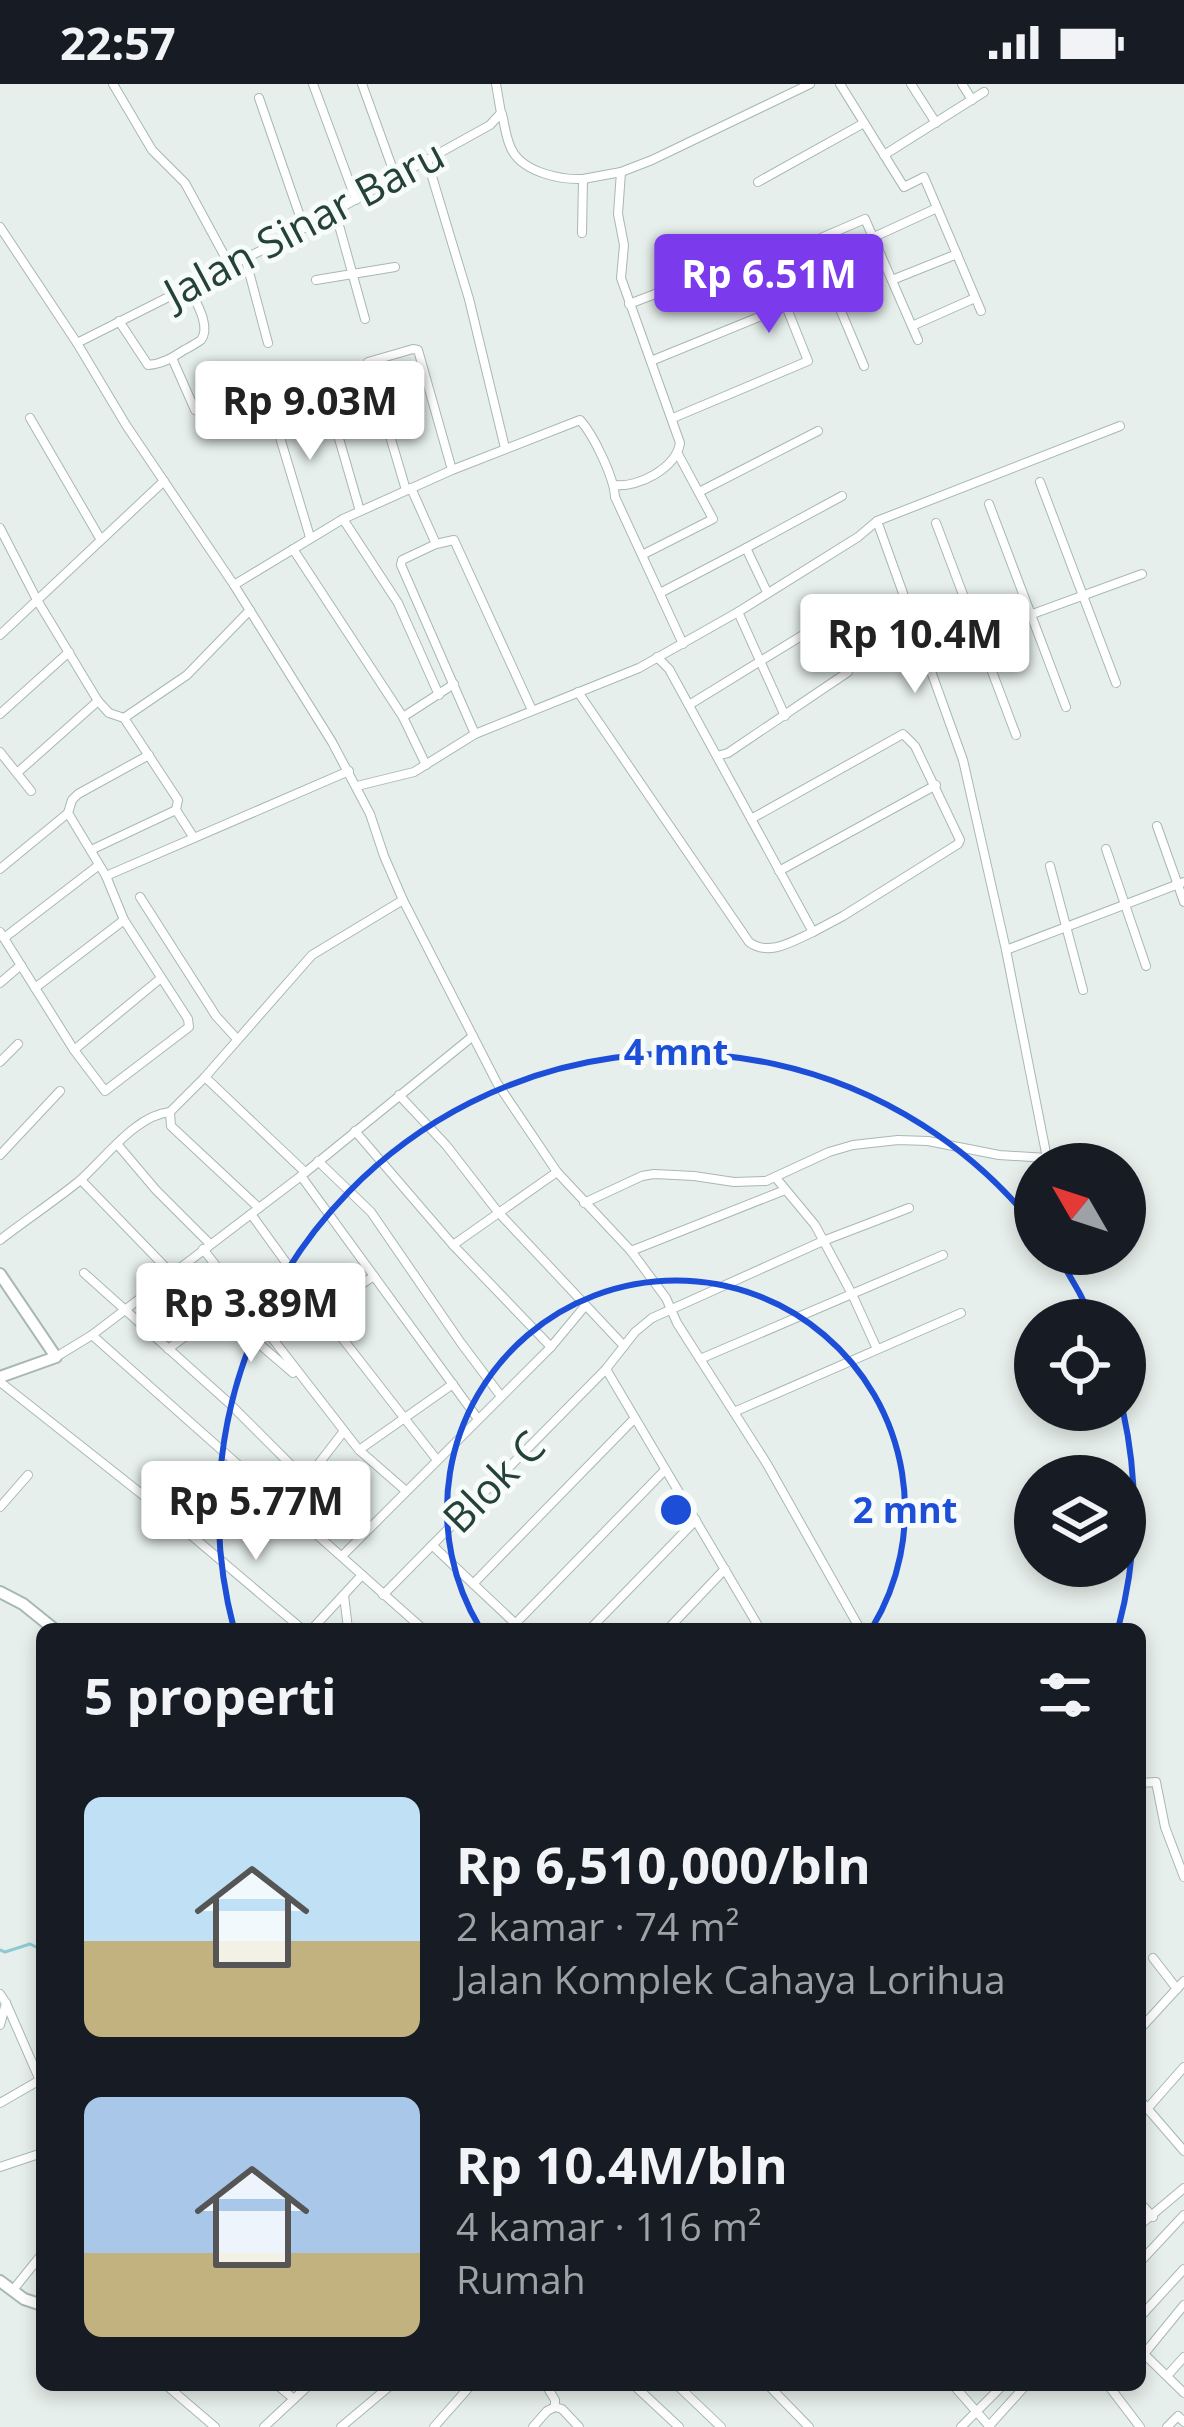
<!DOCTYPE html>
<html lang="id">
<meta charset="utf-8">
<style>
:root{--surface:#171b24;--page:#242831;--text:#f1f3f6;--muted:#9ea1a6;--accent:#7c3aed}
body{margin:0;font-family:"Open Sans",sans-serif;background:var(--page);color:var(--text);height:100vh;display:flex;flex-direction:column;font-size:45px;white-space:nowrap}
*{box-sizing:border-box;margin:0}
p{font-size:39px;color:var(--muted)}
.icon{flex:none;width:66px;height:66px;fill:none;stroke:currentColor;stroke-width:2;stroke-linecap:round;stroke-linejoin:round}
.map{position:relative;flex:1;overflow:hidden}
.panel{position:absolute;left:36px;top:1539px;width:1110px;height:768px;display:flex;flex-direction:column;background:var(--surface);border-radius:18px;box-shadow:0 6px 18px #0003}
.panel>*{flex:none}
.needle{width:78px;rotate:309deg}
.controls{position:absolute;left:1014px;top:1059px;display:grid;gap:24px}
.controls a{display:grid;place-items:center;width:132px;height:132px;border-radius:50%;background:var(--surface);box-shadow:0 6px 18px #0003;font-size:60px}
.price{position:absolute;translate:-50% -102px;padding:0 27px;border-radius:12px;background:#fff;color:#222;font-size:39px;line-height:78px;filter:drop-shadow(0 3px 6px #0008)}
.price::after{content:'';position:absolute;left:50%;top:72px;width:36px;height:27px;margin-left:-18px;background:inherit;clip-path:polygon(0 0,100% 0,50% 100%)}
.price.selected{background:var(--accent);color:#fff}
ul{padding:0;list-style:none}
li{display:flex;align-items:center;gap:36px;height:300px;padding:0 48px}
li span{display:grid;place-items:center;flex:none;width:336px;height:240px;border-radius:18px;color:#555}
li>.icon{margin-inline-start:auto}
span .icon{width:144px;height:144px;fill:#fffc;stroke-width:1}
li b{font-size:51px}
h2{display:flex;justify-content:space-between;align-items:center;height:144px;padding:0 48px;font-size:51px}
.status{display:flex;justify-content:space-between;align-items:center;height:84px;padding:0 60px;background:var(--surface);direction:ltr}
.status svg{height:33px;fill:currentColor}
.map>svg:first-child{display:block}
</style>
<div class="status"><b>22:57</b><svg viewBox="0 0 49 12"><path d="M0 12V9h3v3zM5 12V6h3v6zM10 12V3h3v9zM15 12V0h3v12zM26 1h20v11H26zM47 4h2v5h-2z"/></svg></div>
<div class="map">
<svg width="1184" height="2343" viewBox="0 0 1184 2343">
<rect width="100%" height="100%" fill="#e6efeb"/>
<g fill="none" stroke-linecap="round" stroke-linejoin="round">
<polyline stroke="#8ec9d4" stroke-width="3" points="0,1866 5,1868 30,1860 42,1866"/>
<g stroke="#a8b8b2" stroke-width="10">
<g id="minor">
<polyline points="113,0 152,66 185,99 229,180"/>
<polyline points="313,0 356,116"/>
<polyline points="362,0 396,94"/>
<polyline points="840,0 904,103 924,93 981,227"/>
<polyline points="911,0 936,39"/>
<polyline points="962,0 972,16"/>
<polyline points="259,14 304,144"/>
<path d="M502,30c3,12 4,27 11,38 12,20 47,28 70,27l-1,54"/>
<polyline points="884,71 984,8"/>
<polyline points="427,76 469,215 505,364"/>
<polyline points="583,95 621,88 652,76 810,0"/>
<polyline points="758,98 864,39"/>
<polyline points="335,127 365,235"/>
<polyline points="0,143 77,259 126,341 234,501 332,658 370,730 384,772 403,816 497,999 557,1088 631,1167 666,1214 677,1239 767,1380 860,1545"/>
<polyline points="874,153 937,124"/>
<polyline points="812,158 864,282"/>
<polyline points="779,172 865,135 918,256"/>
<polyline points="245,173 268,259"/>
<polyline points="316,196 395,183"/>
<polyline points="892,196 957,170"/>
<polyline points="629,220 765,168 786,222 651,277"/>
<path d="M119,237l29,44c14,-1 24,-7 36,-15 1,0 16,-9 17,-10 11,-14 -7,-41 -13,-55"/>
<polyline points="912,242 975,214"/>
<polyline points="77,259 288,153 490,41 501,29 496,0"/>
<polyline points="172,274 195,326"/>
<polyline points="322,296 360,427"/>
<polyline points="269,317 310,453"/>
<polyline points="30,334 101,456"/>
<polyline points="673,334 808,277 786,222"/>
<polyline points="1040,398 1116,599"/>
<path d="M615,401c23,3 61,-17 65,-42l-59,-165 3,-33 -6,-31 3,-42"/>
<polyline points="411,404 436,460"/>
<polyline points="406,406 368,278 413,265 418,266 452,386"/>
<polyline points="699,408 818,347"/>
<polyline points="989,420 1066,623"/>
<polyline points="343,435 398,519 439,611"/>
<polyline points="936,439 1016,651"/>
<polyline points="0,444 37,516 98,617 109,629 124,634 178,716 176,726 194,754"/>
<polyline points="746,464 842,412"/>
<polyline points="293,465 403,633 426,681"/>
<polyline points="642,471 713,435 678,370"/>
<path d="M234,501l109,-66 109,-49 128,-50c13,14 34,57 35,77l68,147"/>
<polyline points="660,509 746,464 767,508"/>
<polyline points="738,528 785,632"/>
<polyline points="0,551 164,397"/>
<polyline points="923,570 1142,490"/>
<polyline points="657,573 669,585 813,848 843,832 958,760 960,756 915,662 903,650 751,735"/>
<path d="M578,608l171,250c20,15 44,-1 64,-10"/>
<polyline points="689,621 829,535"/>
<polyline points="0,630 69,568"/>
<polyline points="403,633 454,600"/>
<polyline points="124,634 187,591 250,526"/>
<polyline points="475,650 401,481 402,476 436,460 454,456 532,626"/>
<polyline points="0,668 31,707"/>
<polyline points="717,672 728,669 848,588"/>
<polyline points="17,689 98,617"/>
<polyline points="357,702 414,688 475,650 639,584 738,528 858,453 877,437"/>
<polyline points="1157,742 1184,818"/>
<polyline points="1106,765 1146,882"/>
<polyline points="91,766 176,726"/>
<polyline points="1050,782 1083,906"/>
<polyline points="0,785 68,729 72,716 78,710 149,671"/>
<polyline points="779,787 936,701"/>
<polyline points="106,792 349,687"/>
<polyline points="140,813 216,932 237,955"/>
<polyline points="0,848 74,966 105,1007 189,943 188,935 124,836 106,792 68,729"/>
<polyline points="4,854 99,781"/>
<polyline points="1006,866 1184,798"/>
<polyline points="0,899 21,881"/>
<polyline points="35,904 124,836"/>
<polyline points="74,966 161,894"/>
<polyline points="0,978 18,960"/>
<polyline points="205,993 305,1088"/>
<polyline points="399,1011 446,1061 498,1128 624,1262"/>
<polyline points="355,1047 453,1161 551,1263"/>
<polyline points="117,1060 156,1106 210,1160"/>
<polyline points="0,1071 60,1007"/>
<polyline points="318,1077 371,1128 461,1259 500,1311"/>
<polyline points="301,1092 478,1335"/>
<polyline points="776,1094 815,1141 852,1210 877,1265"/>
<polyline points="81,1096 172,1190"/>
<polyline points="584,1119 642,1092 654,1090 694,1092 734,1098 766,1097 829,1068 853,1061 898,1056 928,1057 999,1071 1047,1074 1006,866 963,676 877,437 1120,342"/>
<polyline points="259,1124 171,1042 170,1028 205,993 312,871 403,816"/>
<polyline points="251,1130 321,1227 437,1376"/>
<path d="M0,1156c26,-20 53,-38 78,-58 26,-22 57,-67 92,-70"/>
<polyline points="453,1161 557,1088"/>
<polyline points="203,1165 359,1366 406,1407"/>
<polyline points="631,1167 785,1106"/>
<polyline points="84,1189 229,1319 306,1396 365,1447"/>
<polyline points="221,1227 293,1289"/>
<polyline points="321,1227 374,1192"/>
<polyline points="92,1251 423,1545"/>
<polyline points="168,1265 238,1214"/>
<polyline points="56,1273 92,1251 301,1092 473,952"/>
<polyline points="700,1275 943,1171"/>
<polyline points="606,1285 760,1545"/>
<polyline points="0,1298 153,1419 302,1545"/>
<polyline points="734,1328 961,1229"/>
<polyline points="359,1366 453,1300"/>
<polyline points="306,1396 344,1347"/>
<polyline points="0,1423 28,1391"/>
<polyline points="432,1461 521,1545"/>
<polyline points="342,1472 551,1263 585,1222"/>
<polyline points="473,1500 635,1334"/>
<polyline points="344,1511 348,1545"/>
<polyline points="383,1511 606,1285 635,1248 652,1234 823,1157 909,1124"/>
<polyline points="515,1540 665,1386"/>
<polyline points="312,1545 362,1491"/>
<polyline points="590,1545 696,1436"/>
<polyline points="668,1545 725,1485"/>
<polyline points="1140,1699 1156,1698 1165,1743 1184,1793"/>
<polyline points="1153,1874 1177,1905"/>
<polyline points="0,1910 6,1919 0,1941"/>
<polyline points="6,1919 42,2001"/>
<polyline points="1140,1945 1184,1897"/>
<polyline points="1140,2016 1184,2067"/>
<polyline points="0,2019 40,1996"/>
<polyline points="1147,2025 1184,1983"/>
<polyline points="0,2083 42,2069"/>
<polyline points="1140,2119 1153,2133"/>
<polyline points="1140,2141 1184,2104"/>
<polyline points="1140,2178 1184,2131"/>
<polyline points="13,2206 42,2170"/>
<polyline points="1140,2233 1184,2185"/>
<polyline points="1142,2268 1184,2309"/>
<polyline points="1144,2270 1184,2221"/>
<polyline points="1167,2292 1184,2273"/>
<polyline points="166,2301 215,2343"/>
<polyline points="277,2301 294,2315"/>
<polyline points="634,2301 679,2343"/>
<polyline points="677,2301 721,2343"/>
<polyline points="768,2301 809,2343"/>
<polyline points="953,2301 990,2343"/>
<polyline points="1108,2301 1140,2343"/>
<polyline points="555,2323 562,2325 579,2343"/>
<polyline points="989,2342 1026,2301"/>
<polyline points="264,2343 309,2301"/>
<polyline points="341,2343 391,2301"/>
<polyline points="434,2343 471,2301"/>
<polyline points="533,2343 547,2327 555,2323 555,2316 546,2301"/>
<polyline points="961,2343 1003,2301"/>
<polyline points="1167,2343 1178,2332 1184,2338"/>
</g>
</g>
<g stroke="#a8b8b2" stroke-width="14">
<g id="tertiary">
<polyline points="0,1190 56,1273 0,1293"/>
<polyline points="0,1508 23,1520 54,1545"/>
<polyline points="0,2197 24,2215 42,2221"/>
</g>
</g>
<use href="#minor" stroke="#fff" stroke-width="8"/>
<use href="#tertiary" stroke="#fff" stroke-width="10"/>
</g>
<g fill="none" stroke="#1d4ed8" stroke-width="6">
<path d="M480 1544A229 229 0 1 1 872 1544"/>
<path d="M234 1545A458 458 0 0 1 1034 1141M1058 1173A458 458 0 0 1 1091 1232M1123 1327A458 458 0 0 1 1118 1545"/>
</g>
<g text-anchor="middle" stroke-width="10" stroke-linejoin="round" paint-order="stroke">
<g font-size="42" fill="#24423a" stroke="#f7fbf9">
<text transform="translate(304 140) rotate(-28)" y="15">Jalan Sinar Baru</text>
<text transform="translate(494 1398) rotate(-45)" y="15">Blok C</text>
</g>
</g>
<circle cx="676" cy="1426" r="18" fill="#1d4ed8" stroke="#f7fbf9" stroke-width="6"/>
<g font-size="36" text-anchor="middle" font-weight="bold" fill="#1d4ed8" stroke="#f7fbf9" stroke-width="10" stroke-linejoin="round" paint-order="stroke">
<text x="676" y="981">4 mnt</text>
<text x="905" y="1439">2 mnt</text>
</g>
</svg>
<div class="controls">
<a><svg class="needle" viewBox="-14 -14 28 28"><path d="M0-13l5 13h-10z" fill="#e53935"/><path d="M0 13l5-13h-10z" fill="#9ea1a6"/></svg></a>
<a><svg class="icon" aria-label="locate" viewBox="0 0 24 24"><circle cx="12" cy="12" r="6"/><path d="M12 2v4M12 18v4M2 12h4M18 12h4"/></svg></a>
<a><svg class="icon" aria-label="layers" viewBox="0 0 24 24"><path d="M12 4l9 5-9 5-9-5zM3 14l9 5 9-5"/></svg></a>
</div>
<b class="price selected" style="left:769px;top:252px">Rp 6.51M</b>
<b class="price" style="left:310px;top:379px">Rp 9.03M</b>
<b class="price" style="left:915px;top:612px">Rp 10.4M</b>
<b class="price" style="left:251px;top:1281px">Rp 3.89M</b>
<b class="price" style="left:256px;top:1479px">Rp 5.77M</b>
<section class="panel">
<h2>5 properti<svg class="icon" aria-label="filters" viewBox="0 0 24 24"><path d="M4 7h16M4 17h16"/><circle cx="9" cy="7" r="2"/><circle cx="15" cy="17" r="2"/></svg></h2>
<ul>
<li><span style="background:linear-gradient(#bfe0f5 60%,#c2b280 0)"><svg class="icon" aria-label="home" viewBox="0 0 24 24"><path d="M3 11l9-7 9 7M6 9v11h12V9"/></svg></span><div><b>Rp 6,510,000/bln</b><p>2 kamar · 74 m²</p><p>Jalan Komplek Cahaya Lorihua</p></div></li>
<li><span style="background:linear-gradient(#a9c7e8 65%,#c2b280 0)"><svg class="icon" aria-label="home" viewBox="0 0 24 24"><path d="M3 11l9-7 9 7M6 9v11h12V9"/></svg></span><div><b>Rp 10.4M/bln</b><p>4 kamar · 116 m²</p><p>Rumah</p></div></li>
</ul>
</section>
</div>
